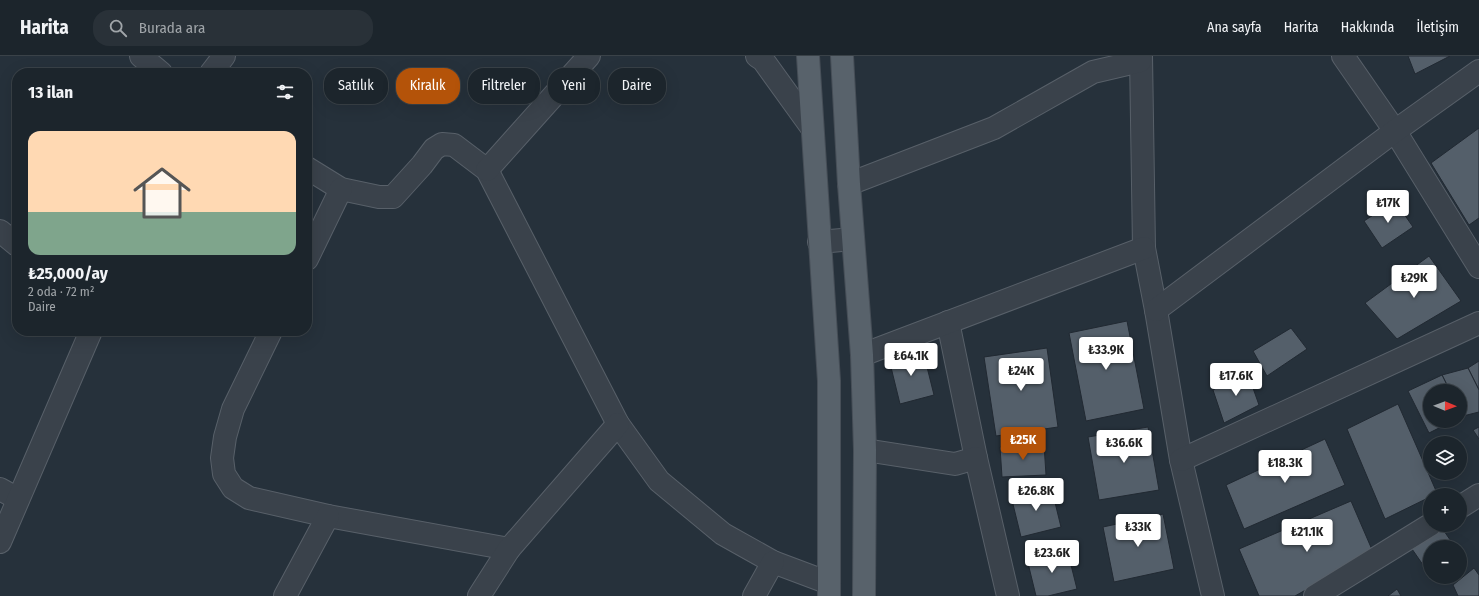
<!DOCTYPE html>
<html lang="tr">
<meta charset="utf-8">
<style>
:root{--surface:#1c252c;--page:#293138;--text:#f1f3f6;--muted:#a0a5a9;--line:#3a4248;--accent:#b45309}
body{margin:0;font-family:"Fira Sans Condensed",sans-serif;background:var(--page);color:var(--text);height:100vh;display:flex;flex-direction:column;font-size:15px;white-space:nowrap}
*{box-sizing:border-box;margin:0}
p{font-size:13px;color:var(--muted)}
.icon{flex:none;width:22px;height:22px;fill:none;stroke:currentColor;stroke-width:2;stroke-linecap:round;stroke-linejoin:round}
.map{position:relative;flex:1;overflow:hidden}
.drawer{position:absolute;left:12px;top:12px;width:300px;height:268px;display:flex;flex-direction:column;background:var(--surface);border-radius:16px;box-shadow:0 4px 16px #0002,0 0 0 1px var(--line)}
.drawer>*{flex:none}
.top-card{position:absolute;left:324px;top:12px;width:380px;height:36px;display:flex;gap:8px}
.needle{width:26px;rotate:91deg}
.tools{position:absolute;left:1423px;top:328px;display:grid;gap:8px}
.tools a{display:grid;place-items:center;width:44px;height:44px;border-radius:50%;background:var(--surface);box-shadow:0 4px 16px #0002,0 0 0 1px var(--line);font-size:20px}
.price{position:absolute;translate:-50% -34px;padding:0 9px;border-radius:4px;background:#fff;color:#222;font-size:13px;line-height:26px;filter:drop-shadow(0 1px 2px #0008)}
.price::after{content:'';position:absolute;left:50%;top:24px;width:12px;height:9px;margin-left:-6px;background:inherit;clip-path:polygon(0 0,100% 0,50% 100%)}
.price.selected{background:var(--accent);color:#fff}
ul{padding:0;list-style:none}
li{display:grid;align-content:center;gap:8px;height:212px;padding:0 16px}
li+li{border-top:1px solid var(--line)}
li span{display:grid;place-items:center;height:124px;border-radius:12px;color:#555}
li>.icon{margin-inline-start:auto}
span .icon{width:72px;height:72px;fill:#fffc;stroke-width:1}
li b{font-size:17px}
h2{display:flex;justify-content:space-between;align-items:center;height:48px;padding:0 16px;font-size:17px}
.tag{padding:0 14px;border-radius:16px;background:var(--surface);box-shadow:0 4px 16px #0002,0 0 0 1px var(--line);font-size:14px;line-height:36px}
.tag.selected{background:var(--accent);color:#fff}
header{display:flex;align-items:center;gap:24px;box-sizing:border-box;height:56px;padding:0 20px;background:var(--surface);border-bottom:1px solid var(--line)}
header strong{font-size:19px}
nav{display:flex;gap:22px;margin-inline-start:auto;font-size:14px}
.search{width:280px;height:36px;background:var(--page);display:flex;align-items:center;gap:10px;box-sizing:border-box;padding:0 14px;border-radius:16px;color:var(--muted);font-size:15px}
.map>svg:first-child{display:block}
</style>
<header>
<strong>Harita</strong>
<div class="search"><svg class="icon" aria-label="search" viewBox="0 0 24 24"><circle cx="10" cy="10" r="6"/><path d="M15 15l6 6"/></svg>Burada ara</div>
<nav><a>Ana sayfa</a><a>Harita</a><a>Hakkında</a><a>İletişim</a></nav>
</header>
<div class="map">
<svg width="1479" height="540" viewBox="0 0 1479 540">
<rect width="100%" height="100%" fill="#26313b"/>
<g fill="#545f6a" stroke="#212932">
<polygon points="1408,0 1450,0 1415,18"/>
<polygon points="1479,72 1479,162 1469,169 1431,107"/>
<polygon points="1395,145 1413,171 1382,192 1364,165"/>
<polygon points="1429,200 1461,245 1397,283 1365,247"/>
<polygon points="1127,265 1144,353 1086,365 1069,277"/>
<polygon points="1291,272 1307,293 1267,320 1253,295"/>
<polygon points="1047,292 1058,371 996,380 984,301"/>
<polygon points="923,295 934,339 900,348 889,303"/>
<polygon points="1479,305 1479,334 1468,312"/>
<polygon points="1468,312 1479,334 1479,356 1463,360 1460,355 1460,335 1450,335 1442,319"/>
<polygon points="1247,315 1259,349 1224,367 1213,334"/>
<polygon points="1442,319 1450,335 1430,335 1430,365 1453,365 1429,377 1408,335"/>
<polygon points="1398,348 1437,437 1430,439 1430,441 1385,463 1347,373"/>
<polygon points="1148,371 1159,434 1099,444 1088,381"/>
<polygon points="1479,371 1479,383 1473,374"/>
<polygon points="1325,383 1345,429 1244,473 1226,429"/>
<polygon points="1044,388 1046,419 1002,421 1000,391"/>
<polygon points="1051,430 1061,471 1021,481 1011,440"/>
<polygon points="1351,445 1373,496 1295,540 1259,540 1239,493"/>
<polygon points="1163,458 1174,513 1114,526 1103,471"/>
<polygon points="1442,472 1455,491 1430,491 1430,519 1412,493"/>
<polygon points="1067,493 1077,533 1048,540 1036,540 1027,503"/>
<polygon points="1474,512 1479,519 1479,540 1458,540 1453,529"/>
<polygon points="1397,533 1401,540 1388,540"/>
</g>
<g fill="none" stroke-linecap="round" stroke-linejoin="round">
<g stroke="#586069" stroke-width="24">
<g id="minor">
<polyline points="141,0 161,17"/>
<polyline points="757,0 763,4 812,72"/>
<polyline points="1141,0 1144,192 1156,254 1181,404 1213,540"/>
<polyline points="1343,0 1395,75 1479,211"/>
<polyline points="211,17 224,0"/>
<polyline points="307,112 341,133 379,141 393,141 422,109 434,93 442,88 454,89 487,114 618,368 659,425 723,478 773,506 829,527"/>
<polyline points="487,114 589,0"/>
<polyline points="849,128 994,72 1093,16 1140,5"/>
<polyline points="0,175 17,189"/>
<polyline points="307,203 341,133"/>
<polyline points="1156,254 1395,75 1479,15"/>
<polyline points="948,266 976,402"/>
<polyline points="271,275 233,353 225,381 222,402 224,418 233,432 249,442 328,460 509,493"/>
<polyline points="862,299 1144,192"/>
<polyline points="865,394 955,408 976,402 1008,540"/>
<polyline points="1181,404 1479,267"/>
<polyline points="0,433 18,443"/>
<polyline points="1460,451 1479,439"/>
<polyline points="0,486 91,275"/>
<polyline points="285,540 328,460"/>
<polyline points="479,540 509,493 618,368"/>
<polyline points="754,540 773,506"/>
<polyline points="1315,540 1430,469"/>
</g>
</g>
<g stroke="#586069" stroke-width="24">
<polyline id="tertiary" points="819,186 853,183"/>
</g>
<g stroke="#464e57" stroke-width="24">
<g id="primary">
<polyline points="808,0 829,325 829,540"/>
<polyline points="842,0 849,128 862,299 865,394 864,540"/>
</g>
</g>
<use href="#minor" stroke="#3a424b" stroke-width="22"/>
<use href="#tertiary" stroke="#3a424b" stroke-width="22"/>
<use href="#primary" stroke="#58626b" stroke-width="22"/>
</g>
</svg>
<div class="tools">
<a><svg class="needle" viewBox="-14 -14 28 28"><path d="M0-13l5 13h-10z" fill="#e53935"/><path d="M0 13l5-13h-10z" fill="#a0a5a9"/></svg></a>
<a><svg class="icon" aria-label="layers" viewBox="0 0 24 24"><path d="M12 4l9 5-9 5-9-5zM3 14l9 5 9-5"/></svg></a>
<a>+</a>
<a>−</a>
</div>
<b class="price" style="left:1388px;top:168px">₺17K</b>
<b class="price" style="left:1414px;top:243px">₺29K</b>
<b class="price" style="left:1106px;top:315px">₺33.9K</b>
<b class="price" style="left:911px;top:321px">₺64.1K</b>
<b class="price" style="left:1021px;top:336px">₺24K</b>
<b class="price" style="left:1236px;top:341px">₺17.6K</b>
<b class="price selected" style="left:1023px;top:405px">₺25K</b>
<b class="price" style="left:1124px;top:408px">₺36.6K</b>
<b class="price" style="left:1285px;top:428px">₺18.3K</b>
<b class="price" style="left:1036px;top:456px">₺26.8K</b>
<b class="price" style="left:1138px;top:492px">₺33K</b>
<b class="price" style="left:1307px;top:497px">₺21.1K</b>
<b class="price" style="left:1052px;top:518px">₺23.6K</b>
<div class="top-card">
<a class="tag">Satılık</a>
<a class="tag selected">Kiralık</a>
<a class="tag">Filtreler</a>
<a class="tag">Yeni</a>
<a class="tag">Daire</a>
</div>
<section class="drawer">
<h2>13 ilan<svg class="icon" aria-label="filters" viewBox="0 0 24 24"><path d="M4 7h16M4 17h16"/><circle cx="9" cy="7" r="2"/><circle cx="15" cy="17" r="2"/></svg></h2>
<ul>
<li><span style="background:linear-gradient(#ffd9b3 65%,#7fa58c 0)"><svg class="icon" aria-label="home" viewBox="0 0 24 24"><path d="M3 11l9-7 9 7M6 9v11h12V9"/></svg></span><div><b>₺25,000/ay</b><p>2 oda · 72 m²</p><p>Daire</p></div></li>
</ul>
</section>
</div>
